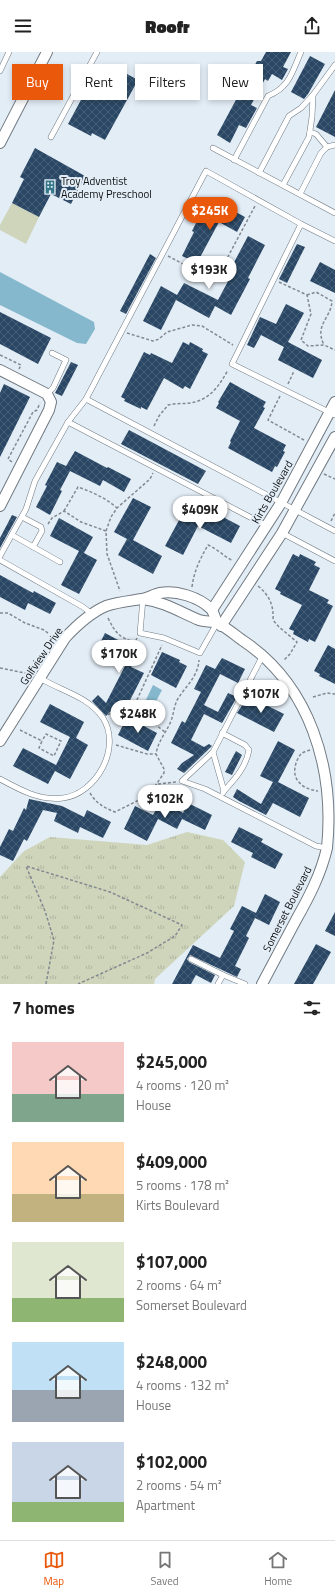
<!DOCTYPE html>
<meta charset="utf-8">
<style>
:root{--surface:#fff;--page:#f6f6f6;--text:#222;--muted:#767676;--line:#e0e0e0;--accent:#ea580c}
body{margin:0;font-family:"Titillium Web",sans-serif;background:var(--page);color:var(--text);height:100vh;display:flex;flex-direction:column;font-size:15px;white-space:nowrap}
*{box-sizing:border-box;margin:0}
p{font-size:13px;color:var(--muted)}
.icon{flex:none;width:22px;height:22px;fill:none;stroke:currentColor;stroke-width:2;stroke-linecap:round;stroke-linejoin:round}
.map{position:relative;height:932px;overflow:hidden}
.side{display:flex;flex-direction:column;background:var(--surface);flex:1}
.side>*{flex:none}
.hud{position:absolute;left:12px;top:12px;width:311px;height:36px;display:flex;gap:8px}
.price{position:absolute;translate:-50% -34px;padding:0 9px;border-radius:14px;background:#fff;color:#222;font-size:13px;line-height:26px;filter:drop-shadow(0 1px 2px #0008)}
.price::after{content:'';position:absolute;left:50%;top:24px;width:12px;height:9px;margin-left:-6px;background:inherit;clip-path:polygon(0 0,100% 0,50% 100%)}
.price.selected{background:var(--accent);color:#fff}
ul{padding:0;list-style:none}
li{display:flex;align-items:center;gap:12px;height:100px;padding:0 12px}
li span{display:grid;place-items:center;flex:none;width:112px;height:80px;border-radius:0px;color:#555}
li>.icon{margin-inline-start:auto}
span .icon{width:48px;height:48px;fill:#fffc;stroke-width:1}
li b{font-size:17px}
h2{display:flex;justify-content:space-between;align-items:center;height:48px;padding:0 12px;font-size:17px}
.tag{padding:0 14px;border-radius:0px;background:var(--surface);box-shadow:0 2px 6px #0003;font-size:14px;line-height:36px}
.tag.selected{background:var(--accent);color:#fff}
header{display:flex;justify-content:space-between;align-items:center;height:52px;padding:0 12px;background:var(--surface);font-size:18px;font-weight:800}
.tab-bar{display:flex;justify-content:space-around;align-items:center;height:56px;border-top:1px solid var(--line);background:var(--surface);font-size:11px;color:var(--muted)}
.tab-bar a{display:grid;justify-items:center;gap:2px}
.tab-bar .selected{color:var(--accent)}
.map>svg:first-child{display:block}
</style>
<header><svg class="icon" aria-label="menu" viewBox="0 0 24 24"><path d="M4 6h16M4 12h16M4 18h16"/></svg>Roofr<svg class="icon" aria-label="share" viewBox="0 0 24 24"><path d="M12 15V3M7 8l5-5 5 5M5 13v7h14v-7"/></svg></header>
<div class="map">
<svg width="335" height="932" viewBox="0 0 335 932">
<defs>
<pattern id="grass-tufts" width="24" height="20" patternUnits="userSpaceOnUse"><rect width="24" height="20" fill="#ced5bb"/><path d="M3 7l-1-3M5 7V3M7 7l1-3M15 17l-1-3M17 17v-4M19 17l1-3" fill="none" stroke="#b0b6a0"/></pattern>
<pattern id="building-cross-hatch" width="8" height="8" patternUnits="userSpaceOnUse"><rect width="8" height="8" fill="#2a4865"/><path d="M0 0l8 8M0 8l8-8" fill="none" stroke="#465e76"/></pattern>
</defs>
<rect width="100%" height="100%" fill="#e3edf6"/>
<polygon fill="url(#grass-tufts)" points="187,780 223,788 245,810 234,854 155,927 154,932 0,932 0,825 24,799 50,785 147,793"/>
<polygon fill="#ced5bb" points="12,151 39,165 26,192 0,178 0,173"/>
<g fill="#86b8cd">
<polygon points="0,220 94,270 95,277 86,292 77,291 0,253"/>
<polygon points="153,633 162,638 151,659 143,654"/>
</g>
<g fill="url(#building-cross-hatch)">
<polygon points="266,0 291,0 283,15 288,17 282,28 272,22 268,29 265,27 251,53 257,56 246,76 239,73 230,91 217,83 257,9 261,9"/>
<polygon points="310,4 325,12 308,42 304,47 291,40"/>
<polygon points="116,16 138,28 105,88 92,81 91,84 68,72 89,33 85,31 90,21 108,30"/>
<polygon points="335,38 335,85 316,75"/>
<polygon points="35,96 85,124 71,152 51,142 39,165 12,151 24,127 20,125"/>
<polygon points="223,153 245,165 237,180 219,170 197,211 182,204 194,180 192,179 202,159 216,166"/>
<polygon points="248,184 265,193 248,226 250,227 231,263 215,254 209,266 176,248 161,278 143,269 161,234 177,243 184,231 218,248 233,220 230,218"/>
<polygon points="297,192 305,195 287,231 279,227"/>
<polygon points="150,202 156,206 126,262 120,259"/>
<polygon points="320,210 335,218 335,241 310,229"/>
<polygon points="286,252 304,261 288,290 322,308 313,326 278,308 284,295 261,283 254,296 247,293 260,265 276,272"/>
<polygon points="0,260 51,286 38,312 0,292"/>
<polygon points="183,290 189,293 190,290 203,297 202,299 208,302 190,337 185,334 183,337 164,326 147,358 141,355 141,357 124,349 125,347 121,345 144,300 150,303 151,301 172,311"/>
<polygon points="71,310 78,313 62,344 55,341"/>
<polygon points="230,330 266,350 263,355 265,356 254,376 286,393 283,399 285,400 277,415 275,414 272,420 228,396 231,390 230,389 240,369 216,356 219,351 218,350"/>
<polygon points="4,332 30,345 0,405 0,341"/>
<polygon points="129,378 206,419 198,432 121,392"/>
<polygon points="75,399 107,416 108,415 131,427 124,440 103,428 100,434 70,419 60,438 62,439 50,463 36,455 47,434 45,433 57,410 66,414"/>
<polygon points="133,446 151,455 133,488 162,504 153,522 118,503 127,487 114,480"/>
<polygon points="206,456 240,474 231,491 198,474 183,503 165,494 184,459 200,468"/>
<polygon points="12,463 17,465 0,496 0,486"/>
<polygon points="59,466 93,485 84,501 97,508 79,542 61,533 79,499 50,484"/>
<polygon points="293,502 299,505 300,502 316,510 314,513 320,516 309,538 329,548 327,551 333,554 315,590 309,587 308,590 293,582 294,579 289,577 302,553 280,542 281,540 275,537"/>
<polygon points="0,523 33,541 34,539 56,551 50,562 28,551 25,558 0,545"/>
<polygon points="105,581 139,599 131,615 144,621 126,656 118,652 106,664 92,649 98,643 106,651 125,614 96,599"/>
<polygon points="328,593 335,597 335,632 319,624 320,622 314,619"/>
<polygon points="162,600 180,608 179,610 187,614 176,636 151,623"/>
<polygon points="222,606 245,617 238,631 220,622 204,653 218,660 228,641 237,645 222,671 204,662 191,688 204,695 209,692 212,694 184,721 177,717 182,711 194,703 171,691 182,669 185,671 201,640 194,637 206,613 215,617"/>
<polygon points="248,644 284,662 274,680 237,661"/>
<polygon points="50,652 84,670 76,686 88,693 70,727 55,719 48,732 13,714 23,696 56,713 70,685 40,670"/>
<polygon points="127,665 157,681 148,699 118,683"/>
<polygon points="278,689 295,698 278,730 309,746 300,765 273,751 266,763 239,749 233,745 237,737 261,752 273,730 260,724"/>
<polygon points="236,699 242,703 232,723 225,720"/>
<polygon points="29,747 62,754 84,765 87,758 111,770 103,786 80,775 78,781 54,769 57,761 43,758 27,789 24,787 13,809 0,803 0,795 9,777 13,779 24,756 26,758"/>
<polygon points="161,749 183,761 188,751 212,763 205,778 182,767 177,777 158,767 147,789 124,777 135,754 153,763"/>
<polygon points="239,775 263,787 261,790 283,802 275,817 251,805 253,801 231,790"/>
<polygon points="265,842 280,850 269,873 255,866 246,884 249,886 235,914 241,917 237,925 190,903 187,907 189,910 215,923 211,931 196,923 191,932 172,932 193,893 220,906 234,879 230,877 242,854 256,861"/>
<polygon points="335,860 335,884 325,879"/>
<polygon points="316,892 331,900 313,932 294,932"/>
</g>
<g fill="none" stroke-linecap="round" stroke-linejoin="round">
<g stroke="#717a82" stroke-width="6">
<g id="lane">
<polyline points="0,19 9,0"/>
<polyline points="310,80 316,82 327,95"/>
<polyline points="51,85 97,0"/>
<polyline points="213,96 335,161"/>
<path d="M234,108l34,-64c22,-9 24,-24 33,-44"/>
<polyline points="259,121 289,64 301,56 313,43"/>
<polyline points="283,133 309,85 312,65 313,43 335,13"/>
<polyline points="300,142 321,101 327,95 335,93"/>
<polyline points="301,172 232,312 335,363"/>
<polyline points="47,342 53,336 66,308 52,301"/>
<polyline points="86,347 335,479"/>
<polyline points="68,370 267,474"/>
<polyline points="22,465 41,475 42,479 33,495"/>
<polyline points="282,481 335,509"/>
<polyline points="12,483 60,510"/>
<polyline points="0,504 26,457 35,429 68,370 86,347 206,119 301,172 335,189"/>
<polyline points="0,508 83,555 92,562"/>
<polyline points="143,547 140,581 164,586 200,601 217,571"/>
<polyline points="263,603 213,700 182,729 205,737 316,794 327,796"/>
<path d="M222,681l23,12 4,5c-3,17 -14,29 -25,41"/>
<polyline points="213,700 224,739 223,741"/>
<path d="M0,727c20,11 40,22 63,19 33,-4 59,-50 40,-80 -15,-22 -42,-27 -63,-40"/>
<polyline points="191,907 223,923 245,932"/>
<polyline points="218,932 223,923"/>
</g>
</g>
<g stroke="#717a82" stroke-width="12">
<g id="street">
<polyline points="0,91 47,0"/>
<polyline points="0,318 47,342 51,350 49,358 0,454"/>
<path d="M143,547c22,3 37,13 56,21 6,2 13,1 18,3 9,4 18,12 25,17 68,45 93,128 85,208 -6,26 -18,49 -31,72 -11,21 -23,43 -34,64"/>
<polyline points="212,558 281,451 335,350"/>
<polyline points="221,574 282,481 335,385"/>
<path d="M0,689l65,-103c12,-13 25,-25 41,-32 12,-4 24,-5 36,-7 6,-1 12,-5 18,-6 16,-3 39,4 51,16 3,3 4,10 6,14"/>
</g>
</g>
<g stroke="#838990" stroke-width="1.5" stroke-dasharray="3 2" stroke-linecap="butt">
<polyline points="168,204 215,229 255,154"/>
<polyline points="279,230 307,243 311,262 301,288 308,294 324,293 335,298"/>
<path d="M307,243l9,-3 16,9c-1,18 -18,23 -8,44"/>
<polyline points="127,281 153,289 159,287 167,280 192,273 202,274 233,293"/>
<polyline points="0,303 21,313 19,317"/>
<polyline points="288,332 294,319"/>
<polyline points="280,344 268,368 304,388"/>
<path d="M154,374l5,-10 9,-11c8,-2 15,-1 22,-2 20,-3 29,-17 38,-33"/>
<polyline points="12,410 8,407 33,360 37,358 40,351"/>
<polyline points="324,422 335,427"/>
<path d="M64,459l14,-24c14,5 28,11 39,21"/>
<polyline points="331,469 335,461"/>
<polyline points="48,472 52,466 64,459 81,470 106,479 107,502 120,539"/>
<polyline points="106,479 111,465 117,456 150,427 153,421"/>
<path d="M258,534c11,9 16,19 15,34l6,7 18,15 -7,12 -6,6"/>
<path d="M192,535c2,-16 8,-28 16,-42 9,4 16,11 25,16"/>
<polyline points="0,561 8,561 25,571 44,578 53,585"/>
<path d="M108,566c7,14 11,20 27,24l2,-4"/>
<polyline points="0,616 30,622"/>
<polyline points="313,645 327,641 335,642"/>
<polyline points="127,659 156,673 165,680"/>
<path d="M108,663c6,-4 11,-6 19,-4l9,-9 26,-57"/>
<polyline points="20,678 42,689 39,696 54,704 61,689 46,682 42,689"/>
<polyline points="116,693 147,702 156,702"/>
<path d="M310,698c-3,1 -7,2 -9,4 -6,7 -9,20 -3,27 5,7 13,9 20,10"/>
<polyline points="158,732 176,730"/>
<path d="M90,741c6,10 14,15 25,19l26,-13 10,-7 13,-19v-4l-8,-15c2,-13 10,-21 15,-33 3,-8 3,-17 8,-24 8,-12 19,-21 20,-37"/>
<polyline points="46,932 54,888 45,859 26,814 110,840 182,873 175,884 147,901 78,932"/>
</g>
<use href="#lane" stroke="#fff" stroke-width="5"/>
<use href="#street" stroke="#fff" stroke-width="10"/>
</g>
<defs>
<g id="building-bare" transform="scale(1.08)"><path d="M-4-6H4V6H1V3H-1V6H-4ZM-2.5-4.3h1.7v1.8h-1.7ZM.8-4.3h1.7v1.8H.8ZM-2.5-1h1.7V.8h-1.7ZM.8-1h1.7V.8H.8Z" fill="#367889" stroke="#e3edf6" stroke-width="2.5" paint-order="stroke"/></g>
</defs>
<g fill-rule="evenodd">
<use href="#building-bare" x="50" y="135"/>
</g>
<g text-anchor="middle" stroke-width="4" stroke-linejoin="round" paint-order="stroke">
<g font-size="11" fill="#0d1013" stroke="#e3edf6" text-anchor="start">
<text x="61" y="133">Troy Adventist<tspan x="61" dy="13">Academy Preschool</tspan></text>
</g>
<g font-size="11" fill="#0d1013" stroke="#e3edf6">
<text transform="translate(272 440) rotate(-60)" y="4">Kirts Boulevard</text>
<text transform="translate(41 604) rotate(-56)" y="4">Golfview Drive</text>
<text transform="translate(287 857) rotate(-63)" y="4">Somerset Boulevard</text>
</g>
</g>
</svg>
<b class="price selected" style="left:210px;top:179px">$245K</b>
<b class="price" style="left:209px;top:238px">$193K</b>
<b class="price" style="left:200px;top:478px">$409K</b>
<b class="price" style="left:119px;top:622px">$170K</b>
<b class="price" style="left:261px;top:662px">$107K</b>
<b class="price" style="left:138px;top:682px">$248K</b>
<b class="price" style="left:165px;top:767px">$102K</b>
<div class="hud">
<a class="tag selected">Buy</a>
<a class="tag">Rent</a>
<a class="tag">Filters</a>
<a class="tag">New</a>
</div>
</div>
<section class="side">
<h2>7 homes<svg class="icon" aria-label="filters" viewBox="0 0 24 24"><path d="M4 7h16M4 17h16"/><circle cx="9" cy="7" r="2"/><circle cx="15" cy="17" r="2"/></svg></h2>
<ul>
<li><span style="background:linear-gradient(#f6c9c9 65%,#7fa58c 0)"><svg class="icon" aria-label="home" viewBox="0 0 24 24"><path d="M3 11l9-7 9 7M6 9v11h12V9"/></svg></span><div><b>$245,000</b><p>4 rooms · 120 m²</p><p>House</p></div></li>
<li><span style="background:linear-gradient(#ffd9b3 65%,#c2b280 0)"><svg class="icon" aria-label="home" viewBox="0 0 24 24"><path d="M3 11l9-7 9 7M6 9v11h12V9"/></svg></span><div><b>$409,000</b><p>5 rooms · 178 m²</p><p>Kirts Boulevard</p></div></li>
<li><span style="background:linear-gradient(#dfe7d0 70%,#8fb573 0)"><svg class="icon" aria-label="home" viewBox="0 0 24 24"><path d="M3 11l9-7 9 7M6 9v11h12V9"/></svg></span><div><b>$107,000</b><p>2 rooms · 64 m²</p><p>Somerset Boulevard</p></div></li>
<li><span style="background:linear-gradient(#bfe0f5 60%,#9aa5b1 0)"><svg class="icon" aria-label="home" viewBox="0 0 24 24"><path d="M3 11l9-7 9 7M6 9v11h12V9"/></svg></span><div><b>$248,000</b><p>4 rooms · 132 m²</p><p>House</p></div></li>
<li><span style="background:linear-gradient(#c9d6e8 75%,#8fb573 0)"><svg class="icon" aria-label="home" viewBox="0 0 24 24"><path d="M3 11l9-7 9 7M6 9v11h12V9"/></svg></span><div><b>$102,000</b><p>2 rooms · 54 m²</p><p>Apartment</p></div></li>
</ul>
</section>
<nav class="tab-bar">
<a class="selected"><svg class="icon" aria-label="map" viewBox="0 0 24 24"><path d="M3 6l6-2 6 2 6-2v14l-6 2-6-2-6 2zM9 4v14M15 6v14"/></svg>Map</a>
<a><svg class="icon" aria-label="saved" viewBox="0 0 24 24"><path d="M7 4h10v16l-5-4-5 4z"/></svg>Saved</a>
<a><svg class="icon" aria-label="home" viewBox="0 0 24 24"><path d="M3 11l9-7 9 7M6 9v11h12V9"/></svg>Home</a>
</nav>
